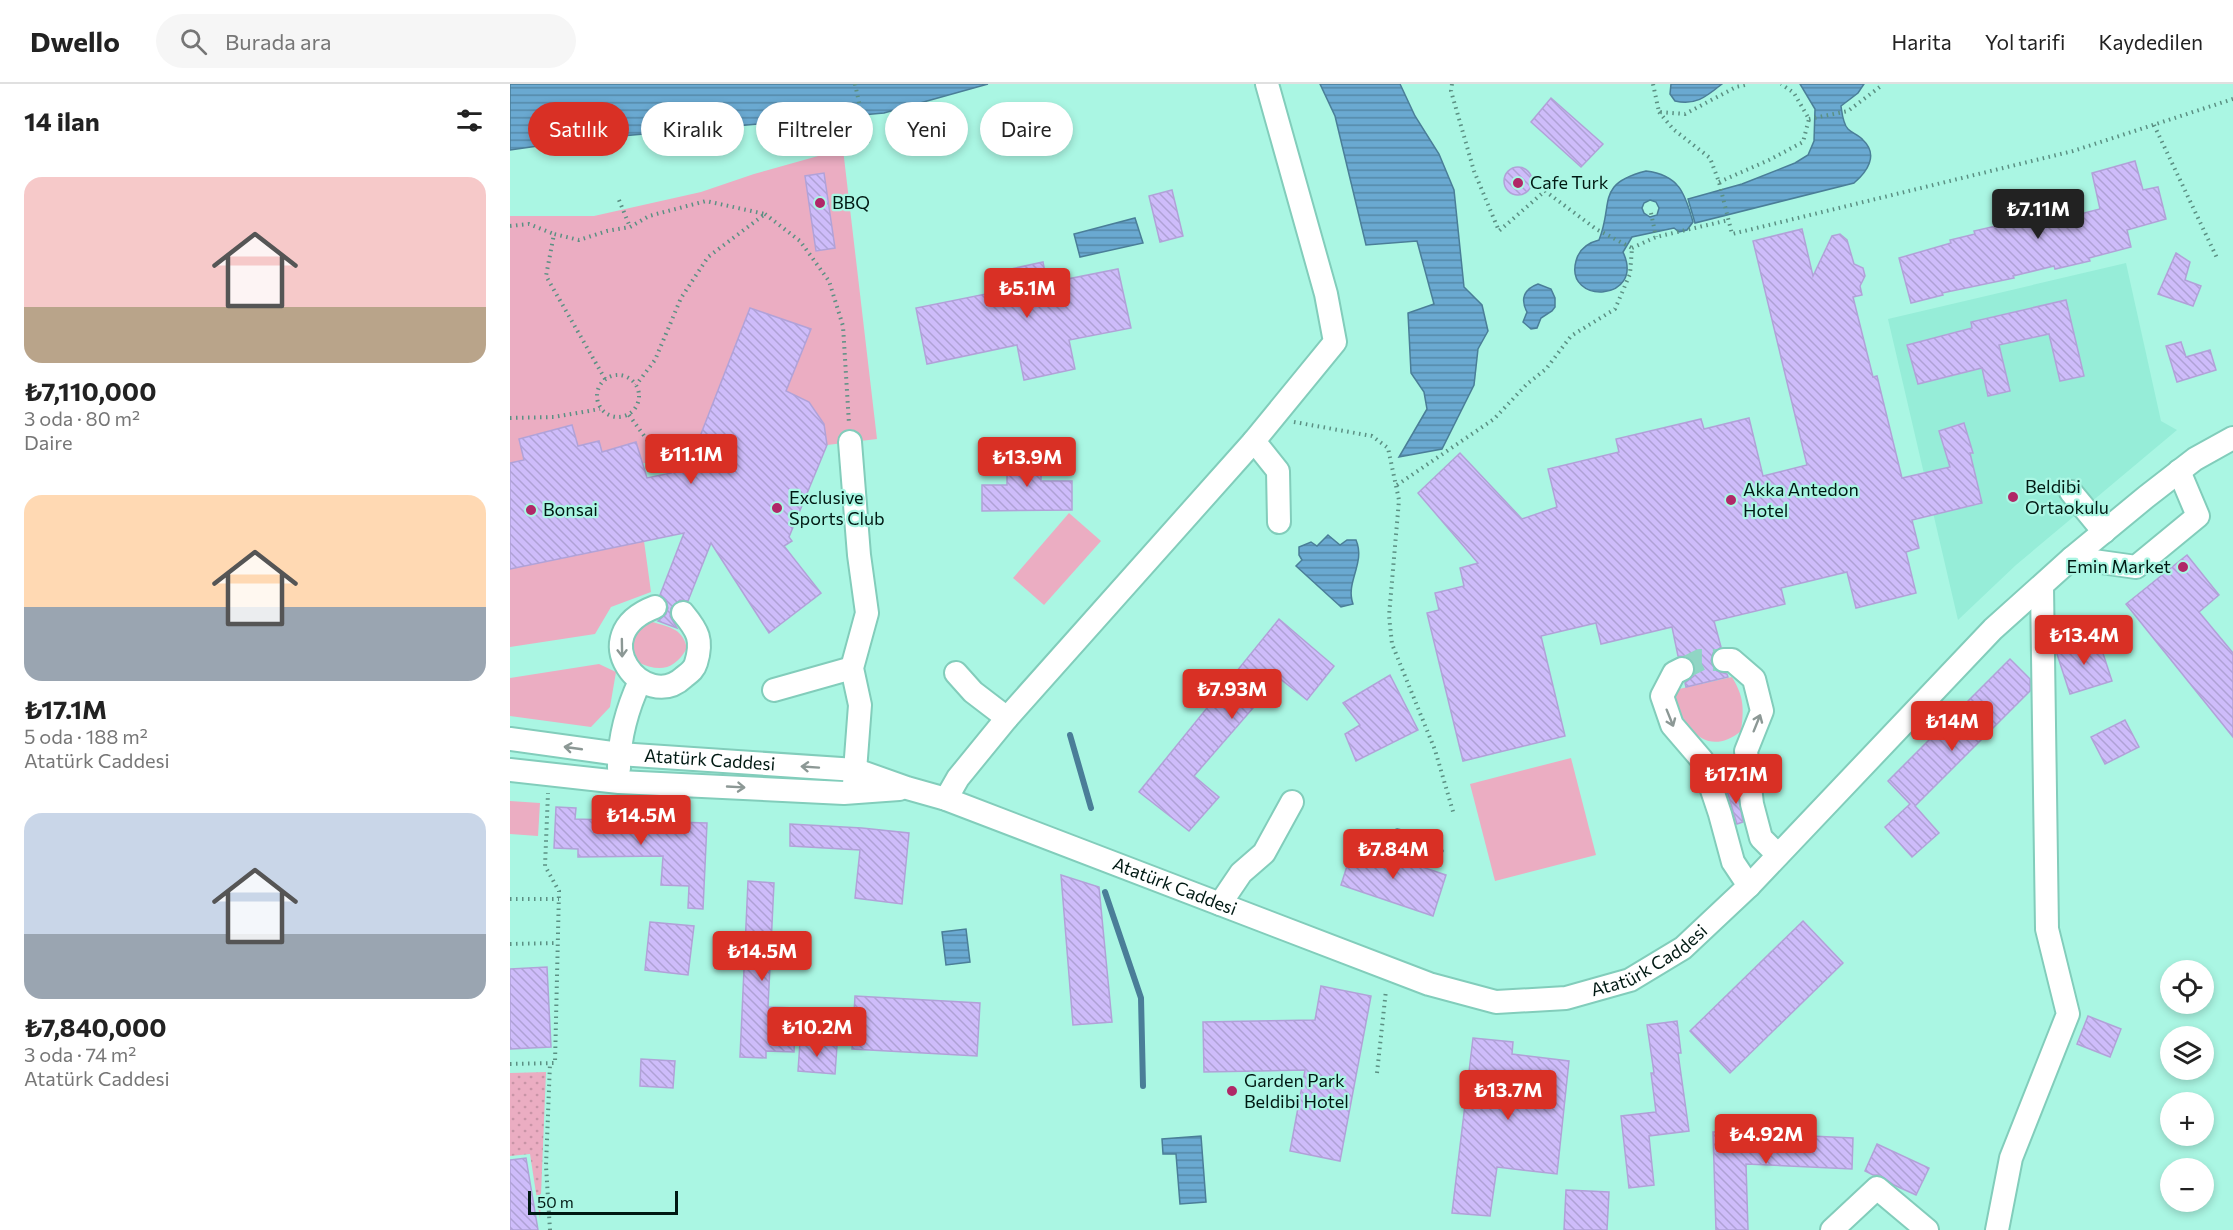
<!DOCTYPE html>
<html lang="tr">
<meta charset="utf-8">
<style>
:root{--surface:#fff;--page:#f6f6f6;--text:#222;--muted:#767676;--line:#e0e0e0;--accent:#d93025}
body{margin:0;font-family:Commissioner,sans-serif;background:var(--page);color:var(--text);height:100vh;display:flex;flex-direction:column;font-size:22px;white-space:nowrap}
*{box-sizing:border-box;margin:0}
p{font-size:20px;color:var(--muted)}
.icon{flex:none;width:33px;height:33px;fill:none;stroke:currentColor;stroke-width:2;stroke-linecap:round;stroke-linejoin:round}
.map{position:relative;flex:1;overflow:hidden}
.side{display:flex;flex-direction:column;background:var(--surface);width:510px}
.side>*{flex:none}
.top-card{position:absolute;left:18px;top:18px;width:570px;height:54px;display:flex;gap:12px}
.fabs{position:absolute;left:1650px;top:876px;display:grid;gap:12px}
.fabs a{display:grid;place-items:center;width:54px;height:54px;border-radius:50%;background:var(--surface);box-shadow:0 3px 9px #0003;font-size:30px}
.scale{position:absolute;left:18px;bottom:15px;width:150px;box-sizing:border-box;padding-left:6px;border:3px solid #001913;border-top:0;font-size:16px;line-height:21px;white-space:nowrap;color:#001913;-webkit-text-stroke:4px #aaf6e3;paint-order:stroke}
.price{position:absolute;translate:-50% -51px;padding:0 14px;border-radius:6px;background:var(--accent);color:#fff;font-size:20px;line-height:39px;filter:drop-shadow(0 2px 3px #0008)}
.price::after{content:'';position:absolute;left:50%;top:36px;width:18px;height:14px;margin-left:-9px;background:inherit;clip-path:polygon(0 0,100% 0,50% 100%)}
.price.selected{background:#222;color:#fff}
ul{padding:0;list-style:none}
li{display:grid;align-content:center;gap:12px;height:318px;padding:0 24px}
li span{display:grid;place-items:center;height:186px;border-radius:18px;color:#555}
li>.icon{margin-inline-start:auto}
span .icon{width:108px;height:108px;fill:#fffc;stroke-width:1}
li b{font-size:26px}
h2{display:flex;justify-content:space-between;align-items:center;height:72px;padding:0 24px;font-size:26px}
.chip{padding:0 21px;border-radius:27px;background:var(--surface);box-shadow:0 3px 9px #0003;font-size:21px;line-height:54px}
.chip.selected{background:var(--accent);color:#fff}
header{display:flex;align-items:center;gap:36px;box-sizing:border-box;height:84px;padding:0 30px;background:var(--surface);border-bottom:2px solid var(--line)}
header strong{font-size:28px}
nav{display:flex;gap:33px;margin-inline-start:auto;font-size:21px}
.search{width:420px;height:54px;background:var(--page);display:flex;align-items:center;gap:15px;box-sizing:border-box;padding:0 21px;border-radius:33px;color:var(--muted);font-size:22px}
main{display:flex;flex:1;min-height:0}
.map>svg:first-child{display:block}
</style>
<header>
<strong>Dwello</strong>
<div class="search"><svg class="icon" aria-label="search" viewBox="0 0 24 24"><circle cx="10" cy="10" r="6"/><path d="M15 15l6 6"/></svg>Burada ara</div>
<nav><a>Harita</a><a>Yol tarifi</a><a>Kaydedilen</a></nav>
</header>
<main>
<section class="side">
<h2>14 ilan<svg class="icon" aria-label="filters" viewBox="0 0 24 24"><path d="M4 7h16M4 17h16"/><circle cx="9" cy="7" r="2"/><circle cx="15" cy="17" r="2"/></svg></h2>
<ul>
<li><span style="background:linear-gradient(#f6c9c9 70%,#b9a48a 0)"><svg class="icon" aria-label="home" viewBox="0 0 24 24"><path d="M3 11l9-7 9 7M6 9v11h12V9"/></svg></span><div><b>₺7,110,000</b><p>3 oda · 80 m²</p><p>Daire</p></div></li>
<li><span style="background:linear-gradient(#ffd9b3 60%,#9aa5b1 0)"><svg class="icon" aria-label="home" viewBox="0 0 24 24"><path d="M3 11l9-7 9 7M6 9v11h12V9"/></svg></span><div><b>₺17.1M</b><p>5 oda · 188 m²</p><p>Atatürk Caddesi</p></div></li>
<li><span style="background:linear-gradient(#c9d6e8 65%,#9aa5b1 0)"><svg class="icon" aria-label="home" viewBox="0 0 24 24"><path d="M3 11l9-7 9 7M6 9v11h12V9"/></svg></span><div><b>₺7,840,000</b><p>3 oda · 74 m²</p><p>Atatürk Caddesi</p></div></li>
</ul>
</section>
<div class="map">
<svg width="1723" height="1146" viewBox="0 0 1723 1146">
<defs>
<pattern id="park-dots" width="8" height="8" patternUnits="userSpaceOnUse" patternTransform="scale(1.5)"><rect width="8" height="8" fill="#ebadc2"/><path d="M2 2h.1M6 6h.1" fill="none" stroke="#c894a6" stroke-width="1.8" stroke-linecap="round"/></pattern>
<pattern id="water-rules" width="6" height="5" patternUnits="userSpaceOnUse" patternTransform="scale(1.5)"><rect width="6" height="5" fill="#6aa9d1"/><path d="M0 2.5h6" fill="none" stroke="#5589a8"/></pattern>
<pattern id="building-back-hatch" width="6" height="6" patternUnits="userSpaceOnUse" patternTransform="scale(1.5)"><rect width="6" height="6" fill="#cebcfa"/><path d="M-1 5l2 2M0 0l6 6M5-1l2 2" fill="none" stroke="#afa1d5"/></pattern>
</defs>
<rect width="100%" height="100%" fill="#aaf6e3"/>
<polygon fill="#96edd8" points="1616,179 1651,337 1667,346 1506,481 1448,536 1378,235"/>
<g fill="#ebadc2">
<polygon points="333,65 367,355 317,361 314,340 299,318 276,307 301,245 240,225 182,373 166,385 159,380 132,379 126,358 108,364 96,381 89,358 68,362 62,341 9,355 14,376 0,379 0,132 84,132 191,108 244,90"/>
<polygon points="559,429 591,457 534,521 503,494"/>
<polygon points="134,457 141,508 101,523 85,550 0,563 0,485"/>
<path d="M139,537c19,6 33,6 38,27 -13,23 -28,24 -50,14l-6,-14 6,-24z"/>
<polygon points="89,580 106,588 100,623 81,643 0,632 0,594"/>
<path d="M1222,593c12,20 12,31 9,54 -33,27 -56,-1 -67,-33l5,-9z"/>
<polygon points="1061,674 1086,771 985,797 960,700"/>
<polygon points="0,717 30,719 28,752 0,750"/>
</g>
<polygon fill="url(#park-dots)" points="36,988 30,1135 20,1070 0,1072 0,989"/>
<g fill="url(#water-rules)" stroke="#4a7e98" stroke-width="1.5" fill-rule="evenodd">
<polygon points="0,0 478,0 374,29 77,55 0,66"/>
<polygon points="810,0 890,0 905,32 929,70 944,106 954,203 972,221 978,247 968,265 964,301 932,365 889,373 917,325 914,308 901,289 898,229 924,220 907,157 856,161 825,32"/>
<path d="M1161,0h51c-15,12 -26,22 -47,17l-5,-7z"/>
<path d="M1290,0h64l-6,9 -17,13c1,7 2,18 7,23 4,4 11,6 15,11 16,15 4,32 -9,43l-159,40 -7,-24 54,-15 53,-21 13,-8 6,-14 1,-32z"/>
<path d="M1136,87c33,4 39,22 47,51l-6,8 -8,2 -5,-4 -42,9 -9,15c23,50 -59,53 -47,9 3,-12 11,-18 23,-21 15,-37 -4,-56 47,-69zM1140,116l6,2 3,6 -2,7 -7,2 -6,-4 -2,-5 2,-5z"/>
<polygon points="625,134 633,159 570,173 564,150"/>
<path d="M1028,200l13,5 4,9v9l-3,4 -11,7 -4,10 -6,1 -8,-7 4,-10c-7,-13 -3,-23 11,-28z"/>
<path d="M818,451l12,10 7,-5h9c10,23 -11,42 -3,64l-12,3 -45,-41 6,-6 -3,-5v-8l12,-5 6,4z"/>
<polygon points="887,745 927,753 933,767 927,779 876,761 878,748"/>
<polygon points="456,845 460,878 436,881 432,848"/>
<polygon points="691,1052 696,1118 670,1120 666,1070 653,1070 652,1055"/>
</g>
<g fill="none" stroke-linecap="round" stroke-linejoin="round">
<g stroke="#4a7e98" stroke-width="6">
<polyline points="560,651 581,724"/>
<polyline points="595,808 631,914 633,1002"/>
</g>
</g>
<g fill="url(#building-back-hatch)" stroke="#b1a2d8" stroke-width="1.5">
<polygon points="1041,14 1093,60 1071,83 1021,38"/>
<polygon points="1625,77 1633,106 1648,103 1656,135 1617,146 1621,163 1579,174 1580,177 1545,185 1544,182 1503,192 1504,194 1432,209 1433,211 1401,219 1389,174 1441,159 1440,156 1465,150 1464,147 1495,140 1495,143 1518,137 1519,140 1543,134 1543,137 1590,125 1582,89"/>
<circle cx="1008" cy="97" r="14"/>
<polygon points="314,89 325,164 306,167 295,92"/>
<polygon points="662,106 673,152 650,158 639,112"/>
<polygon points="1292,145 1303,192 1322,152 1330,150 1337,156 1344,180 1353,184 1355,192 1350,202 1352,211 1343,213 1363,293 1367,292 1392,394 1440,383 1429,347 1454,339 1463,369 1460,369 1472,419 1402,436 1409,464 1396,468 1406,509 1346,524 1337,488 1271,504 1275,520 1204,537 1211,563 1203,569 1201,577 1207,587 1217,590 1218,593 1176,603 1175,599 1184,592 1184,580 1179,573 1168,572 1162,543 1091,560 1086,539 1031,552 1055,652 953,677 917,529 929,526 925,509 954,502 950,484 968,479 908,409 950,369 1012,435 1047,423 1038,385 1109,368 1106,355 1191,335 1194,345 1239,334 1253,392 1297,381 1243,157"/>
<polygon points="1666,169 1680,178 1675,196 1691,202 1683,222 1648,210"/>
<polygon points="533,178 537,199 608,185 621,244 559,256 565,285 514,296 507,261 417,280 406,224 491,207 487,188"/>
<polygon points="1556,216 1574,292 1550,297 1539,250 1489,261 1500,307 1478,312 1472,284 1408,300 1397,261 1462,244 1461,238"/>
<polygon points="240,224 301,245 276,307 299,318 314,340 317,361 279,453 282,457 274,462 311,509 259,549 201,459 178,517 170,516 161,524 160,532 167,544 148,537 156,530 158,524 156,516 150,511 174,449 0,485 0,379 14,376 9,355 62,341 68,362 89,357 92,368 126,358 137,394 161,389 182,373"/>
<polygon points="1671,258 1676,273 1700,266 1706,286 1667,298 1656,262"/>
<polygon points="497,369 531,370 531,397 562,397 562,426 472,427 472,401 497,401"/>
<polygon points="1677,471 1709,511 1689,528 1723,569 1723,653 1616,520"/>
<polygon points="769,535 824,582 797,616 769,594 684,692 709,713 679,747 629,708"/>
<polygon points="1588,554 1602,597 1560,610 1546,567"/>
<polygon points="1500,575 1520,595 1520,607 1405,722 1429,749 1402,773 1375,743 1400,720 1378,697"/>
<polygon points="880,591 908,646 846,677 835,650 850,641 833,619"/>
<polygon points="1615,636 1629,663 1595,680 1581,653"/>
<polygon points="1227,704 1233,738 1227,740 1217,707"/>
<polygon points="46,723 66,724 65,735 197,739 193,825 178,824 179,802 151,801 153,772 68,773 68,765 44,764"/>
<polygon points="280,740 352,744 399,749 392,820 345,814 350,766 280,762"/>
<polygon points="844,760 936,791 923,832 831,801"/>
<polygon points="551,791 589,803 602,938 563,941"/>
<polygon points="238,797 264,799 258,923 286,924 284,968 256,967 256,974 230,973"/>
<polygon points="1293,837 1333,879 1220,989 1180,947"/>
<polygon points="140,838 184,842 178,891 135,886"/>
<polygon points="37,883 41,963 0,965 0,885"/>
<polygon points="811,902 861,912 830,1077 780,1067 795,986 694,988 693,938 805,936"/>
<polygon points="345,912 470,919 467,972 342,965"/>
<polygon points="1578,932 1611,945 1600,973 1567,960"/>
<polygon points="1167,937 1171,969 1168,969 1179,1047 1139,1052 1144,1101 1119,1104 1111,1032 1146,1028 1141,989 1144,989 1137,941"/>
<polygon points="963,954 1003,958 1002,970 1059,977 1047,1090 987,1083 980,1132 942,1129"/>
<polygon points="290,958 327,962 325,990 288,987"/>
<polygon points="131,975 165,977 163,1004 130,1002"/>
<polygon points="1235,1047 1235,1049 1343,1054 1342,1085 1236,1080 1238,1146 1206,1146 1203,1048"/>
<polygon points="1367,1060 1419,1084 1406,1111 1384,1101 1370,1091 1363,1091 1355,1087"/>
<polygon points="16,1074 28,1146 0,1146 0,1076"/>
<polygon points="1056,1106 1099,1108 1097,1146 1054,1146"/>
</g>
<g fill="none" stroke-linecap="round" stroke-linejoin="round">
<polyline stroke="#90d5c4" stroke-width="22" stroke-dasharray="22 11" stroke-linecap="butt" points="1172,585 1190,576 1214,576"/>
<g stroke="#82cdbb" stroke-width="26">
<g id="minor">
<polyline points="744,357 768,387 769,438"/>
<polyline points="340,358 349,471 357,529 342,584 350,621 344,700"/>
<polyline points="1561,408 1594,448"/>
<polyline points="1562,474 1626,483 1688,432 1669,387"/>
<path d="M145,523c-74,28 -10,107 29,70 5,-4 10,-7 12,-14 7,-23 2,-32 -13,-50"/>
<polyline points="1214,576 1222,576 1244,595 1252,627 1236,667 1242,720 1251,754 1268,771"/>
<polyline points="1172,585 1164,589 1152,612 1162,641 1192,676 1210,730 1223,778 1239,802"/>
<polyline points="446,589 463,608 497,634"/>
<polyline points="264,606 342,584"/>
<path id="s1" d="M0,655l109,15 237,16 51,18 39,11 483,185 67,18 70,-4 64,-18 53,-32 66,-62 244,-257 79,-71 74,-61 49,-38 38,-21"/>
<path d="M109,684c0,-31 8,-59 21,-87"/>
<polyline points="0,686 109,698 334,709 389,705"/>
<polyline points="436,715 448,694 497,634 744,357 825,258 816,210 757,0"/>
<polyline points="710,820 731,789 754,769 782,718"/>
<polyline points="1322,1146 1367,1104 1417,1146"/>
<polyline points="1487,1146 1501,1074 1558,930 1537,845 1532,503"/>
</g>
</g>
<g stroke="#5b9083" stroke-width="4" stroke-dasharray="1.5 4.5" stroke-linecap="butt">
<polyline points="345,0 358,59"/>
<polyline points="942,0 941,7 964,87 989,147 1035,107 1086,145 1122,164"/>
<polyline points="1143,0 1149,28 1175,30 1226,3 1239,0"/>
<polyline points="1149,28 1163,45 1200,74 1209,98 1222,150 1563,67 1723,15"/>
<polyline points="1299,35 1338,27 1371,2 1371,0"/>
<polyline points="1644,41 1707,174"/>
<polyline points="390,55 440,40 438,37"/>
<polyline points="1209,98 1259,76 1293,58 1299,35 1284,9 1271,0"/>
<polyline points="109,116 120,143"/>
<polyline points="1141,129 1146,153"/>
<polyline points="255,130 290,157 319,197 333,242 339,340"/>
<polyline points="0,142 19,140 44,150"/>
<polyline points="1122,164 1146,153 1219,136"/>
<circle cx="108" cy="312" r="21"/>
<polyline points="95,295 36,192 44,150 69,156 97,147 120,143 139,132 196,117 255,130 198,173 171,214 145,276 126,301"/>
<polyline points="119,331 161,389"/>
<polyline points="0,334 44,333 90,325"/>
<polyline points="784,338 862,352 878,364 889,416 879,532 882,560 925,666 944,731"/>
<polyline points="887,401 984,335 1017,300 1036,285 1061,252 1105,225 1120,190 1122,164"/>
<polyline points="0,815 49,815"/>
<polyline points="0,860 48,859"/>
<polyline points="0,980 45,979 49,807 35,782 38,709"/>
<polyline points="867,989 876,906"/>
<polyline points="40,1146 36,1082 40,979"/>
</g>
<use href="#minor" stroke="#fff" stroke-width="22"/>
</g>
<defs><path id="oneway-shaft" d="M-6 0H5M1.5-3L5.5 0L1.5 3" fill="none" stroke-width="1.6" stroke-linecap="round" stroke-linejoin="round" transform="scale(1.5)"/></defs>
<g stroke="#8c9895">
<use href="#oneway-shaft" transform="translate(112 564) rotate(89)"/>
<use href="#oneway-shaft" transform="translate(1160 634) rotate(68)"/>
<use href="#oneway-shaft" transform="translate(1247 639) rotate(-68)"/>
<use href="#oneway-shaft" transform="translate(63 664) rotate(-172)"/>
<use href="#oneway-shaft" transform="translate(300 683) rotate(-176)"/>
<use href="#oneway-shaft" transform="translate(226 703) rotate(3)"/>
</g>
<g fill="#b02767" stroke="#aaf6e3" stroke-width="2">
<circle cx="1008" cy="99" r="6"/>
<circle cx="310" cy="119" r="6"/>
<circle cx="1503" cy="413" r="6"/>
<circle cx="1221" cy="416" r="6"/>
<circle cx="267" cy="424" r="6"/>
<circle cx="21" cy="426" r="6"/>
<circle cx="1673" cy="483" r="6"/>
<circle cx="722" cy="1007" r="6"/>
</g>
<g text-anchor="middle" stroke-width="4.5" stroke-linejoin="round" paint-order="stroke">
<g font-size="18" fill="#001913" stroke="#aaf6e3" text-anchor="start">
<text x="1020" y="105">Cafe Turk</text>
<text x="322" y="125">BBQ</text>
<text x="1515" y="409">Beldibi<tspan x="1515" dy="21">Ortaokulu</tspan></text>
<text x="1233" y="412">Akka Antedon<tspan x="1233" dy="21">Hotel</tspan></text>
<text x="279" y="420">Exclusive<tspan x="279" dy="21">Sports Club</tspan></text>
<text x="33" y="432">Bonsai</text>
<text x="1661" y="489" text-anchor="end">Emin Market</text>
<text x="734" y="1003">Garden Park<tspan x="734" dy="21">Beldibi Hotel</tspan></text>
</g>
<g font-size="18" fill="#001913" stroke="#aaf6e3">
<text dy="6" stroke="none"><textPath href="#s1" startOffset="201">Atatürk Caddesi</textPath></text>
<text dy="6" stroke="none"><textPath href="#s1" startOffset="687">Atatürk Caddesi</textPath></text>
<text dy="6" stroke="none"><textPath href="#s1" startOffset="1191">Atatürk Caddesi</textPath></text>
</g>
</g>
</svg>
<div class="fabs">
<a><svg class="icon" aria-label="locate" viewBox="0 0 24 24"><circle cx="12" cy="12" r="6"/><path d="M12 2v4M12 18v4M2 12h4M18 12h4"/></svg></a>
<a><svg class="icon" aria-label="layers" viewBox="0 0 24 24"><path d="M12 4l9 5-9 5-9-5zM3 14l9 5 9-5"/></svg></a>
<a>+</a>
<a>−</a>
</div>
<div class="scale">50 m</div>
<b class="price selected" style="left:1528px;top:156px">₺7.11M</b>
<b class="price" style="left:517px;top:235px">₺5.1M</b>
<b class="price" style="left:181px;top:401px">₺11.1M</b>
<b class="price" style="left:517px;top:404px">₺13.9M</b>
<b class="price" style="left:1574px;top:582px">₺13.4M</b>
<b class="price" style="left:722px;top:636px">₺7.93M</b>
<b class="price" style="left:1442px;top:668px">₺14M</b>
<b class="price" style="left:1226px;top:721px">₺17.1M</b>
<b class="price" style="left:131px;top:762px">₺14.5M</b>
<b class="price" style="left:883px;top:796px">₺7.84M</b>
<b class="price" style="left:252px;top:898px">₺14.5M</b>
<b class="price" style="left:307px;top:974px">₺10.2M</b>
<b class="price" style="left:998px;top:1037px">₺13.7M</b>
<b class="price" style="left:1256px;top:1081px">₺4.92M</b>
<div class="top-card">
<a class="chip selected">Satılık</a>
<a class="chip">Kiralık</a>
<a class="chip">Filtreler</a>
<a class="chip">Yeni</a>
<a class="chip">Daire</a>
</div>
</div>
</main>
